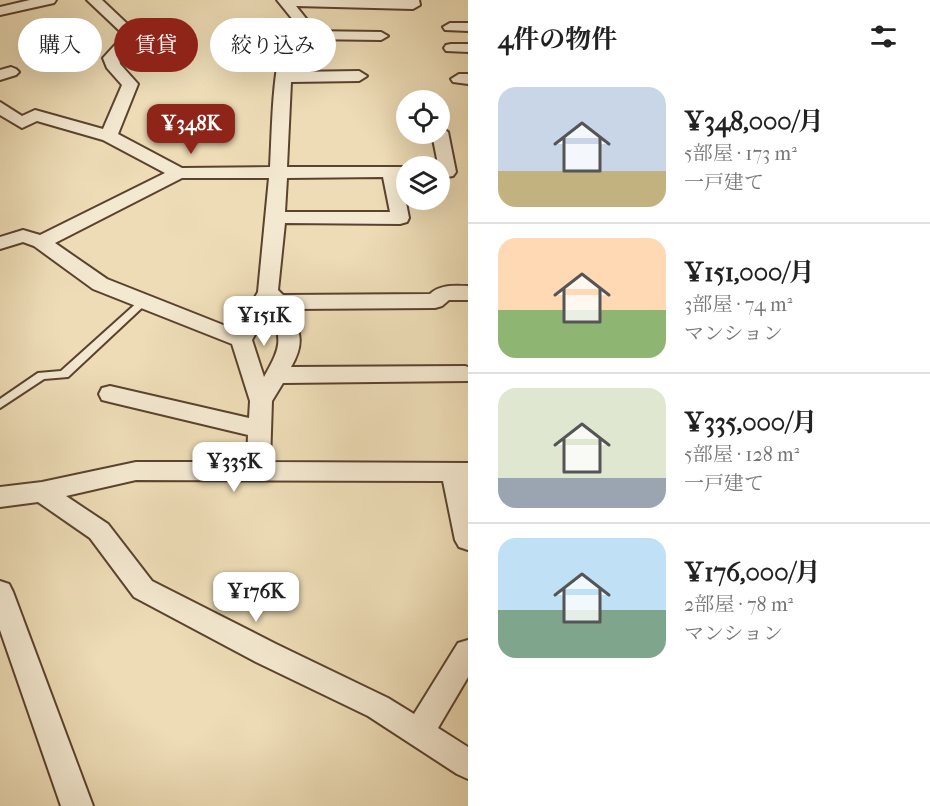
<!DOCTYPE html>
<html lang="ja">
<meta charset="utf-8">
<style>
:root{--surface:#fff;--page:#f6f6f6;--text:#222;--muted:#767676;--line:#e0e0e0;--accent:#8f2418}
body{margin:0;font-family:"IM FELL French Canon","Noto Serif JP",serif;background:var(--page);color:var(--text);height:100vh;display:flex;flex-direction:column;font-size:22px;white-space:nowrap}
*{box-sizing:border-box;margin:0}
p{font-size:20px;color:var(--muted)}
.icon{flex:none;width:33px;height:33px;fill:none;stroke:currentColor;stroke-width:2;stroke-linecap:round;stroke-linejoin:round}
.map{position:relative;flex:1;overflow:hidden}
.panel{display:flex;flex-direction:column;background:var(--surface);width:462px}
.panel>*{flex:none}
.guide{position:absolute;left:18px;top:18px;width:360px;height:54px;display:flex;gap:12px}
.fabs{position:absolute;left:396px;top:90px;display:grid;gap:12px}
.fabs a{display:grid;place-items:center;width:54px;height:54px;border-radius:50%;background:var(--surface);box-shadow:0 6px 24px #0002;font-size:30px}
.price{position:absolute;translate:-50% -51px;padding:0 14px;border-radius:12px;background:#fff;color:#222;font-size:20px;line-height:39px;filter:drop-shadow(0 2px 3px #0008)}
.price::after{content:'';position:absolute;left:50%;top:36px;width:18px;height:14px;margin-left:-9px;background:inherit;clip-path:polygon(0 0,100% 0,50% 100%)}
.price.selected{background:var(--accent);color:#fff}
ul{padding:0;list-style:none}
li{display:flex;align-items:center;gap:18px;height:150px;padding:0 30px}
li+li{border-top:2px solid var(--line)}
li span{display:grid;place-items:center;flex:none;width:168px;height:120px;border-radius:18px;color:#555}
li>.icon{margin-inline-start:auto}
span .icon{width:72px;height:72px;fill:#fffc;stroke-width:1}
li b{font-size:26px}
h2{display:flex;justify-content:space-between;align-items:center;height:72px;padding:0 30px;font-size:26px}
.tag{padding:0 21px;border-radius:27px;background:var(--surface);box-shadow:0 6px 24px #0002;font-size:21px;line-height:54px}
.tag.selected{background:var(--accent);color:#fff}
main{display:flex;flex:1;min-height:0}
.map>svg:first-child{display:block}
</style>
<main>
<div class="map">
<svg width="468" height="806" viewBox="0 0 468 806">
<rect width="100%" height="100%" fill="#eddcb6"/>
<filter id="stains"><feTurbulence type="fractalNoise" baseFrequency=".00333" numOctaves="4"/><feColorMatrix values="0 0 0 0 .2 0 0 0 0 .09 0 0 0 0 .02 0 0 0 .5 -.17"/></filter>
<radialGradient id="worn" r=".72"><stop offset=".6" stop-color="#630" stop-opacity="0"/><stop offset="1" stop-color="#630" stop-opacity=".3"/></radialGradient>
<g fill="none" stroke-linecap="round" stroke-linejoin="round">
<g stroke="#5b422e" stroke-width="4">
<polygon id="service" points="143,299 148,302 146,304 68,377 44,379 0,408 0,399 38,373 61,371 140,300"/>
</g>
<g stroke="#5b422e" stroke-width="4">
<g id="minor">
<polygon points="30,0 56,0 54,3 0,15 0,7"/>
<path d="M87,0h15l37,35 -20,24 1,5 18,20 -20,50 64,34 88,-1c2,-37 2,-75 9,-112 3,-15 13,-14 15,-34l-17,-21h142l1,5 -7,4 -117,-3 12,15v10l73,1 7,4 -7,4 -77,-1 -9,11 -3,22 67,-1 8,5 -8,5 -68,1 -4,85h119v10h-5l8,41 -2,4 -7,2 -115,-1 -7,67 5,5 147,-1c11,-10 24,-8 38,-8v14h-19l-7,6 -7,2 -144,1c9,24 14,34 0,58l174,-1 3,1v14l-185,2 -11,18 -2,61 198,1v87l-9,-3 -4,-7 -12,-59 -307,-1 -70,16 42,28 44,57 124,63 112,54 26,16 44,-71 10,-3v37l-30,51 30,19v32l-11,-5 -89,-58 -112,-54 -122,-65 -44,-59 -52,-36 -38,5v-20l42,-5 94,-20h111l1,-27 -138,-33 -8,-2 -3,-6 3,-6 8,-2 139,32 1,-17 -18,-57 -139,-55 -59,-43 -11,-4 -23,7v-12l23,-7 17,5 125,-62 -62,-33 -66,-19 -15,7 -22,-13v-13l22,14 13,-6 68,19 19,-44 -15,-17 -4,-10 21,-23zM383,177l7,35h-105l2,-34zM182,178h87l-11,114 -22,38 -129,-51 -52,-36zM270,307c12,35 12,38 -6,70l-12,-37z"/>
<polygon points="450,23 468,23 468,31 445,30 443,27"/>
<polygon points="451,44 468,44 468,52 446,51 444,48 446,45"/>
<polygon points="11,67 16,69 19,72 16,75 0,80 0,70"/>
<polygon points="459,74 468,74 468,84 453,82 451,79"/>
<polygon points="440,127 448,132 456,172 453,176 447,177 440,174 432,134 440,134"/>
<polygon points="0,581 9,584 13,592 93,806 61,806 0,630"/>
</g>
</g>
<use href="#service" fill="#f3e8d0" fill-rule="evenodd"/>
<use href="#minor" fill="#f3e8d0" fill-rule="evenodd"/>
</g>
<rect width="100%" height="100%" filter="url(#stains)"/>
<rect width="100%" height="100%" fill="url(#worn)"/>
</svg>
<div class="fabs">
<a><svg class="icon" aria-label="locate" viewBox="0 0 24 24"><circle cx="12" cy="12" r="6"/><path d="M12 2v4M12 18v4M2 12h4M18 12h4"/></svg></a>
<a><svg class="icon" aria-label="layers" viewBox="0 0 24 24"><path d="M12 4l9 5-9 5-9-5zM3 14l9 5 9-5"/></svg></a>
</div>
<b class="price selected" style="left:191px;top:155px">¥348K</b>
<b class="price" style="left:264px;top:347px">¥151K</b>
<b class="price" style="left:234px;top:493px">¥335K</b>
<b class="price" style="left:256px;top:623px">¥176K</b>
<div class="guide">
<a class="tag">購入</a>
<a class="tag selected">賃貸</a>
<a class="tag">絞り込み</a>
</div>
</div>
<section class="panel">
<h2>4件の物件<svg class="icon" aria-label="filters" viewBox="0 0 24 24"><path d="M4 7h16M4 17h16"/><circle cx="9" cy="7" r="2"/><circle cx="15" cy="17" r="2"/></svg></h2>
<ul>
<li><span style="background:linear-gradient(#c9d6e8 70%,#c2b280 0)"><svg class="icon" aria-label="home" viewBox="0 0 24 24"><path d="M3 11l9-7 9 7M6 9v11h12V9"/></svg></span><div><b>¥348,000/月</b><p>5部屋 · 173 m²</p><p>一戸建て</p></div></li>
<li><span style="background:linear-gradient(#ffd9b3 60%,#8fb573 0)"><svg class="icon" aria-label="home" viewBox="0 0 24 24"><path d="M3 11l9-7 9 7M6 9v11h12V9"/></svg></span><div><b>¥151,000/月</b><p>3部屋 · 74 m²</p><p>マンション</p></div></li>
<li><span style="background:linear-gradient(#dfe7d0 75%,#9aa5b1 0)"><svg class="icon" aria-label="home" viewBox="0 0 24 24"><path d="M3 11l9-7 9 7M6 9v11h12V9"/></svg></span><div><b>¥335,000/月</b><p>5部屋 · 128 m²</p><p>一戸建て</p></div></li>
<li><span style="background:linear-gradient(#bfe0f5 60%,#7fa58c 0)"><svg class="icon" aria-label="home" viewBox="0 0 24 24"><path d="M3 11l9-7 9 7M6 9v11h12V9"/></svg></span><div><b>¥176,000/月</b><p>2部屋 · 78 m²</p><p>マンション</p></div></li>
</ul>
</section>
</main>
